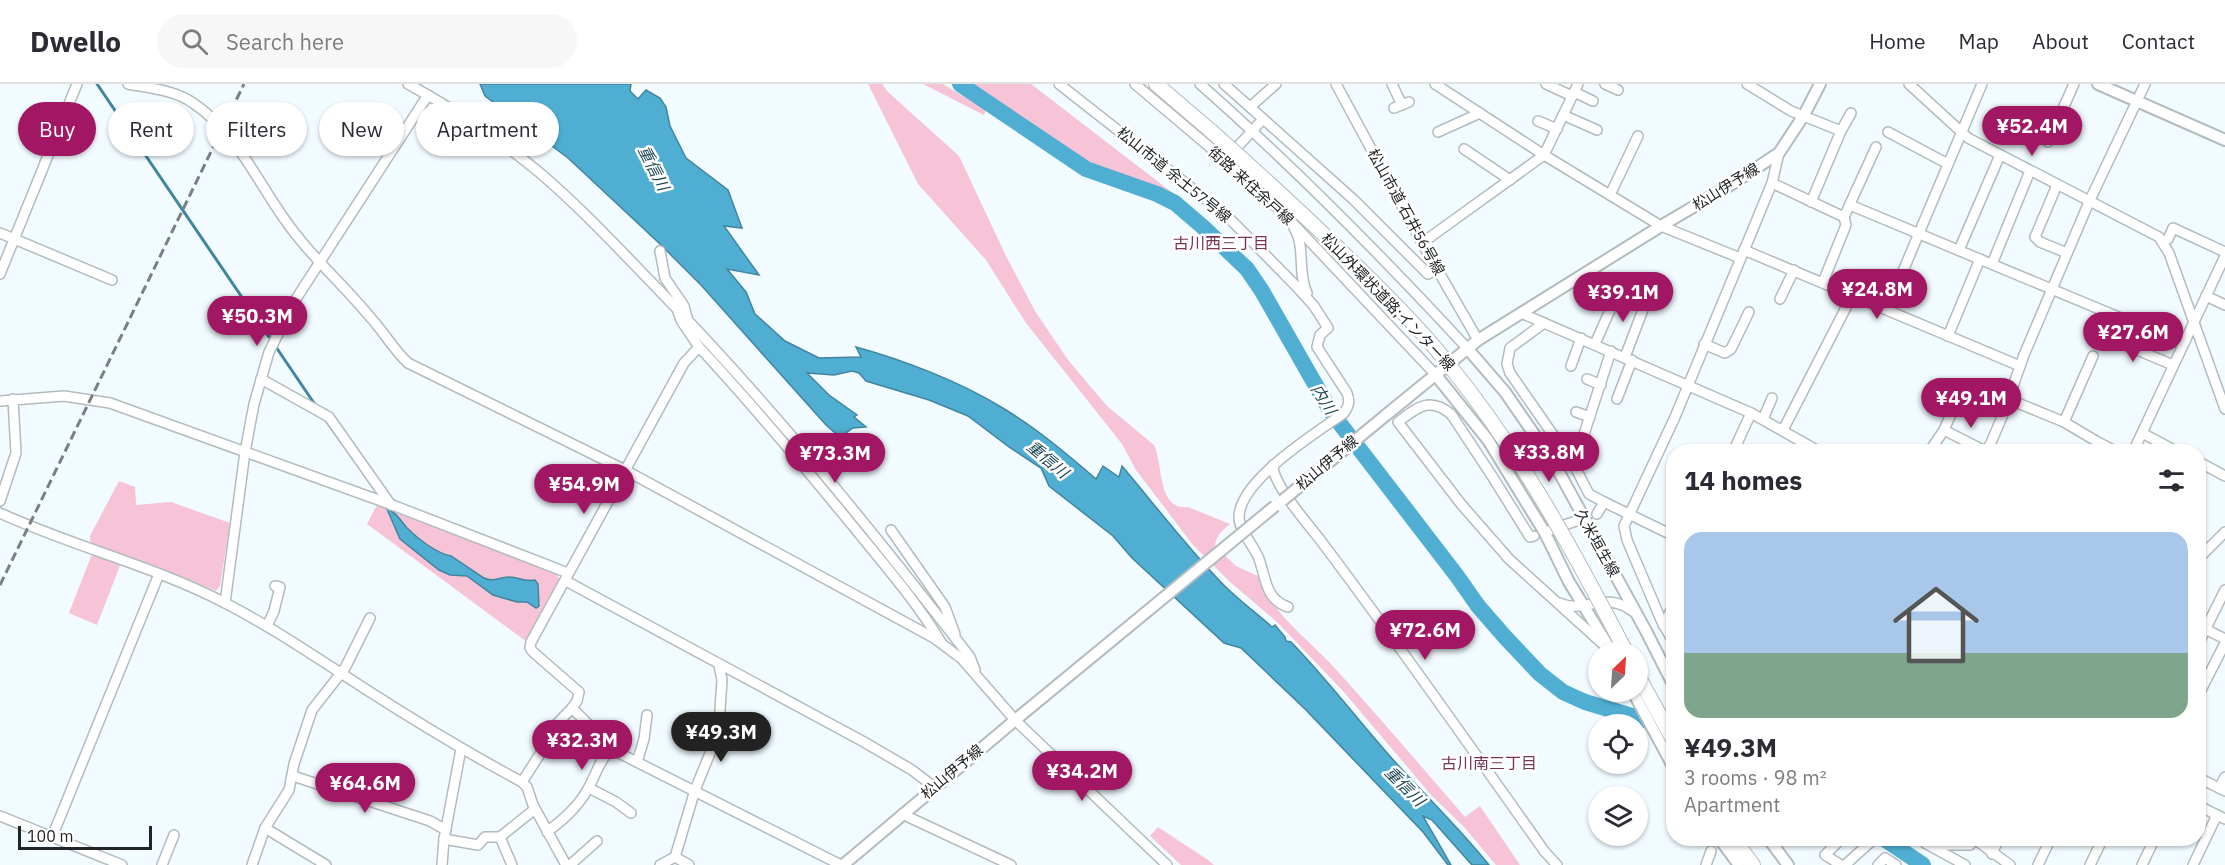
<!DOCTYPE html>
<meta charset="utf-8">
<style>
:root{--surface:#fff;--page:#f7f7f7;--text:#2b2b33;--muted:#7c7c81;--line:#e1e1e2;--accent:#a11763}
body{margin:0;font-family:"IBM Plex Sans","Noto Sans JP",sans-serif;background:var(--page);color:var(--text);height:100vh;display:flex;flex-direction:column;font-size:22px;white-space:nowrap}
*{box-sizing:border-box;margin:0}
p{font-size:20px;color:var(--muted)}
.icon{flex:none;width:33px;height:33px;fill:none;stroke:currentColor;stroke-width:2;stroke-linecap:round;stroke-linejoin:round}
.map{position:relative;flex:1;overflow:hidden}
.panel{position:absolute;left:1666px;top:360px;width:540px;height:402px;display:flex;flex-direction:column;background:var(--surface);border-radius:24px;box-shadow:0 2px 4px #0004}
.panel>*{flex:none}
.hud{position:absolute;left:18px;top:18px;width:570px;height:54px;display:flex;gap:12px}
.needle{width:39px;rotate:25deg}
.buttons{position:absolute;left:1588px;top:558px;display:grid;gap:12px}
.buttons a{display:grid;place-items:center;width:60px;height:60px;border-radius:50%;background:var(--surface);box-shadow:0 2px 4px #0004;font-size:30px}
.scale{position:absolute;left:18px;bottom:15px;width:134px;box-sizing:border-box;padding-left:6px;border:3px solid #212426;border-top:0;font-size:16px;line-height:21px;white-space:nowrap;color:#212426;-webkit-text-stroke:4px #fff;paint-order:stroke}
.price{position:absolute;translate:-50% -51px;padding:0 14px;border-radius:21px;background:var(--accent);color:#fff;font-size:20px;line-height:39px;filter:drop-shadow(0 2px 3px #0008)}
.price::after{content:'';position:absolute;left:50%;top:36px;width:18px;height:14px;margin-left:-9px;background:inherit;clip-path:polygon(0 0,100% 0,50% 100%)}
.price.current{background:#222;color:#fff}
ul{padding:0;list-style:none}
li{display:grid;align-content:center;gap:12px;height:318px;padding:0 18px}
li span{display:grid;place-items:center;height:186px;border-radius:18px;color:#555}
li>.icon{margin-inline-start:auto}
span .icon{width:108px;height:108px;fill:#fffc;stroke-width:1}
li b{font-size:26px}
h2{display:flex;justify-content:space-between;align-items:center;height:72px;padding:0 18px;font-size:26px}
.pill{padding:0 21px;border-radius:27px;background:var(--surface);box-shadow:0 2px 4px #0004;font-size:21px;line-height:54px}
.pill.current{background:var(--accent);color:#fff}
header{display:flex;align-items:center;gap:36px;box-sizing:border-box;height:84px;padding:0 30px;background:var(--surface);border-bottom:2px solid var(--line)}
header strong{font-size:28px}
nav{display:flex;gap:33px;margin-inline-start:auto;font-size:21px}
.search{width:420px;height:54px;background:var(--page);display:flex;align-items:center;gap:15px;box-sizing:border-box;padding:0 21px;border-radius:33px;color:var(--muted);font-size:22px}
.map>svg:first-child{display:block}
</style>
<header>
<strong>Dwello</strong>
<div class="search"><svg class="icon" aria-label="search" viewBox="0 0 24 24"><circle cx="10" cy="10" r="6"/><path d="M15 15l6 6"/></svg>Search here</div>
<nav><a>Home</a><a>Map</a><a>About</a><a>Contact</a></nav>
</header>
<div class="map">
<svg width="2225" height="781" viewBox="0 0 2225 781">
<rect width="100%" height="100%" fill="#f2fbff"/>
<g fill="#f6c3d7">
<path d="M868,0h14l6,8 71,64 47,100 29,55 33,49 39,46 47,39c9,17 3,66 34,62l42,17c-8,7 -14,11 -15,22l21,20 24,11c9,34 48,62 72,88 45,50 89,101 133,152l15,-11 40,59h-24l-32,-38 -33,-32 -88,-104 -66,-69 -47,-40 -37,-37 -57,-75 -14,-26 -96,-121 -40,-63 -68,-76z"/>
<polygon points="923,0 943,0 986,26 984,31"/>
<polygon points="971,0 1031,0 1178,113 1110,86 1087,81"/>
<polygon points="119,397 135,403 136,421 171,418 230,439 220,502 216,507 158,483 94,461 90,457 90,452"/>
<polygon points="378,419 556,489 559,495 559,501 527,558 367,440"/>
<polygon points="92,470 121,479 97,541 69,529"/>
<polygon points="1158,743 1208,776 1214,781 1181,781 1150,752"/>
</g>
<g fill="#4faed2" stroke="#41859e" stroke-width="1.5">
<path d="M480,0h151l-1,7 8,8 8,-9 14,8 6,9 4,19 16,32 42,32 14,38 -18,-2 35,49 -32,-6 19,23 9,22 30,27 34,17 42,-1 -5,-10c47,13 103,34 145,60 34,20 65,46 95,72l7,-13 16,11 3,-11c32,38 61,76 95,112 16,18 37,33 55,49l3,-2 10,12 1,4 5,1c37,38 69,81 105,121 31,34 64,66 93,102h-17l-40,-45 -9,-4 28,49h-3l-25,-33 -118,-123 -64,-61 -17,-5 -92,-85 -19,-22 -64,-50 -8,-18 -32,-21 -41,-31 -39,-16 -63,-19 -7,-8 -7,-2 -18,4 -27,-2 22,22 28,20 -3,2 12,10 -13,1 -13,9 -14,-12 -125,-140 -41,-41 -92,-86 -83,-62z"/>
<path d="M387,425c10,4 13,11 20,19 11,11 29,25 44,28l33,22c11,5 16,-2 26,-1 9,0 13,5 25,3l3,4 1,22 -3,2 -9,-6h-10l-24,-7 -26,-19 -17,-1 -11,-5 -39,-31z"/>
</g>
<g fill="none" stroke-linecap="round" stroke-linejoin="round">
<g stroke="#41859e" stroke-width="3">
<polyline points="97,0 269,253"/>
<polyline points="276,263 316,322"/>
<polyline points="325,335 342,359"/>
</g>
<g stroke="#4faed2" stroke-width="16">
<polyline points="960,0 1086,85 1157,110 1175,119 1203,143 1247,185 1262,207 1331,328 1457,492 1478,522 1505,553 1540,590 1563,608 1585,618 1662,641"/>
<polyline points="1883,754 1923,781"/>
</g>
<g stroke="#b3bbbf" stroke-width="12">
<g id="minor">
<path d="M128,0c21,4 47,6 65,19 42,28 62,74 90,114 25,37 59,66 87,100 14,15 23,32 38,46l217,107 309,168 28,21 53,61 152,145"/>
<path d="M408,0c46,25 91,55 132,89 41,35 78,75 116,114 113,116 215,242 314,370l5,13"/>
<path d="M1059,0l167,131 69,70 19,21 14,22 -8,7 -3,12 30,46c3,8 2,13 -3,20 -28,20 -106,68 -105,105 1,15 15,27 20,41 7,19 6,40 29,48"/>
<polyline points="1135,0 1225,76 1284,130 1435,290"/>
<path d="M1200,0c94,83 182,172 267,264"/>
<polyline points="1224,0 1354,116 1428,190 1437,185"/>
<polyline points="1336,0 1422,159 1478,256"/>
<polyline points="1392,0 1402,21"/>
<polyline points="1435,0 1544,71 1661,142 1740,174"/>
<polyline points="1546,0 1572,12"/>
<polyline points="1605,0 1618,6"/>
<polyline points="1747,0 1791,27 1841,47 1811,118"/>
<polyline points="1909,0 1968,54 2159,153 2169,169 2225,325"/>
<polyline points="1574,8 1593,17"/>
<polyline points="1250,23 1276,0"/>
<polyline points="1394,24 1409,18"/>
<polyline points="1563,31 1597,46"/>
<polyline points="1538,37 1557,45"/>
<polyline points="1841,47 1851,29"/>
<polyline points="1438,48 1480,29"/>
<polyline points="1888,48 1948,80"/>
<polyline points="2048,58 2074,0"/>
<polyline points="1464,65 1510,96"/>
<polyline points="1230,71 1263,35"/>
<polyline points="1772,99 1844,133 1876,63"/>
<polyline points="2057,101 2035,153 2040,158 2067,169"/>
<polyline points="1610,111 1638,52"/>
<polyline points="1850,121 2183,260"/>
<path d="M1294,144c12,19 3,45 13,65"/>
<polyline points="0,149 112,196"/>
<polyline points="2163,158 2168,155 2173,144 2225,168"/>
<polyline points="1422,159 1544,71 1578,0"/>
<polyline points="1744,166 2020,282"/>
<polyline points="1959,166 2000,71"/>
<polyline points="660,167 665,194 684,222 687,233"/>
<polyline points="1992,180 2030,87"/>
<polyline points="0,190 77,0"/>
<polyline points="1823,198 1846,141 1844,133"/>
<polyline points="2206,212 2225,221"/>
<polyline points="1780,215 1794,186"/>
<polyline points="1887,225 1982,0"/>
<polyline points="1521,229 1751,329 1820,368"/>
<polyline points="1544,239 1510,264 1507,280 1510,289 1574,381"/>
<polyline points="1948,252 1980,175"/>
<polyline points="2104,252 2173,281"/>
<polyline points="1595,260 1610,226"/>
<polyline points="1704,260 1725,269 1731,265 1749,228"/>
<path d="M699,263c53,57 103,117 153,178 31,38 63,75 89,117"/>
<polyline points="1625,273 1647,215"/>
<polyline points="1571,282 1581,254"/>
<polyline points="261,295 329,333 391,421"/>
<polyline points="1587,295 1601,301"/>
<polyline points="1617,315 1632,276"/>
<polyline points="2008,315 2064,338 2096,357 2117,368"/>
<polyline points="0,317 64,312 110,319 395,422 568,489"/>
<polyline points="1576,328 1590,333"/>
<polyline points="1763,335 1772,314"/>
<polyline points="2064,338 2093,272"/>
<polyline points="1783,346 1853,210"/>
<polyline points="1944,346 1987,368 2002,333 2024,271 2089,118 2145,0"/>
<polyline points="2142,349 2178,368"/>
<polyline points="1989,362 2000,368"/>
<polyline points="1733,368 1751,329"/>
<polyline points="1929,368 1944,346 1957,316"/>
<polyline points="2133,368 2225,172"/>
<polyline points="2199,378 2225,392"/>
<path d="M1273,381c-1,19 36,60 48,76 77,102 150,207 224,311l12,13"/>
<polyline points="0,417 16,369 13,315"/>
<polyline points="1604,418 1589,410 1574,381 1611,267"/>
<path d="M0,429c74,34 155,53 227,91 50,26 96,58 143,88 50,32 100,62 152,90l5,5 6,18 33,60"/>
<polyline points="1597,430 1604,418 1674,452"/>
<polyline points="891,446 945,523 955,550"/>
<polyline points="1550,446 1576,437"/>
<path d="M1534,452l-4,1 -38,-61 -41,-62c-22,-18 -34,-6 -53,8l63,82 48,55 96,87"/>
<polyline points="2199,474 2225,448"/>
<polyline points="566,497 864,658 912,686 934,703"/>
<polyline points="225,519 245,368 254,320 269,268 294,218 428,11"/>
<path d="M1559,519c28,12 45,-14 75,9"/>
<polyline points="1663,541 1673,523"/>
<polyline points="267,542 274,527 280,503 275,502"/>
<polyline points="2199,542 2225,555"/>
<polyline points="2199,558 2225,506"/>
<polyline points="1674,559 1661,536 1627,456 1624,442 1675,333 1772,99 1779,69"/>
<polyline points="2199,610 2225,559"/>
<polyline points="611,665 841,781"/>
<polyline points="637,678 644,655 647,631"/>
<polyline points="293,692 430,737 446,746"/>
<polyline points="2199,694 2225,707"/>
<polyline points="522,698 547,659 552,645 572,624 577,617 579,608 533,568 530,564 531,558 684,279 699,263 682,238 678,228"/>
<polyline points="589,704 616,718 631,729"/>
<polyline points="2219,704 2225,693"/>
<polyline points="2199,722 2225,735"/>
<polyline points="902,730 1011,781"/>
<polyline points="0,732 122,781"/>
<polyline points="265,744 326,781"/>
<path d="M547,748c17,-13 32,-26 42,-45 7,-13 11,-28 22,-38l-2,-4 -37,-37"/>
<polyline points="52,753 159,490"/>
<polyline points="1922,754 1943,761 1970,761 1972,756"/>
<polyline points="1973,754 2010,781"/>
<polyline points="444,755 478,761 485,753 500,753"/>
<polyline points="1925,759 1965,781"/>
<polyline points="1992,770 1999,754"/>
<polyline points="675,773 695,706 715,657 719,641 722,596 719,581"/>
<polyline points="675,773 689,781"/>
<polyline points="162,781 174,751"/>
<polyline points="252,781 265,744 289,706 294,680 312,626 345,584 370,534"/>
<polyline points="442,781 444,755 461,665"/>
<polyline points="512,781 500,753 535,725"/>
<polyline points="570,781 597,757"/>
<polyline points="660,781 675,773"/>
<polyline points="1706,781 1711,767"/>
<polyline points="1841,781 1825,771 1842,754"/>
<polyline points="1845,781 1875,754"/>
<polyline points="1878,781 1885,774 1896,781"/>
<polyline points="2038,781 2051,754"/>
<polyline points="2090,781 2103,754"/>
<polyline points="2142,781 2155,754"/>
<polyline points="2193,781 2217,731"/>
</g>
</g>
<g stroke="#b3bbbf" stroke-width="14">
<g id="major">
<polyline points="2098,0 2225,56"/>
<polyline points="1467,264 1505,308 1554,379 1646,547 1674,602"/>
<polyline points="1435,290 1488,356 1545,449 1569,498 1612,568"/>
<polyline points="1386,331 1478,256 1661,142 1732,100 1779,69 1804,31 1820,0"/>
<polyline points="1633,608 1674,684"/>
<polyline points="1719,754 1739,781"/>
<polyline points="1768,754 1788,781"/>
<polyline points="843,781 1020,632"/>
</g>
</g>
<g stroke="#b3bbbf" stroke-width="16">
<g id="highway">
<polyline points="1156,0 1211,47"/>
<polyline points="1638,592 1674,657"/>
<polyline points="1733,754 1753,781"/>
</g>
</g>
<use href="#minor" stroke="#fff" stroke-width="9"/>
<use href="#major" stroke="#fff" stroke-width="10"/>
<use href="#highway" stroke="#fff" stroke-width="14"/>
<polyline stroke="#7a8082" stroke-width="3" stroke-dasharray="9 4.5" stroke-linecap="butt" points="0,501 244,0"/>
<g stroke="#b3bbbf" stroke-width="14" stroke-linecap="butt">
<g id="major-bridge">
<polyline points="1283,416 1386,331"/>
<polyline points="1020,632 1275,422"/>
</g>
</g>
<g stroke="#b3bbbf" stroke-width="16" stroke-linecap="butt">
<path id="highway-bridge" d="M1211,47c53,47 105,95 156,145 30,30 60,60 86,94 70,87 122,184 173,282"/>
</g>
<use href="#major-bridge" stroke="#fff" stroke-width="10"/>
<use href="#highway-bridge" stroke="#fff" stroke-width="14"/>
</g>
<g text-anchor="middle" stroke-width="5" stroke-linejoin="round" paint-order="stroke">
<g font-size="15" fill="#212426" stroke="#fff">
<text transform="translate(1174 91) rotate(39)" y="5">松山市道 余土57号線</text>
<text transform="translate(1251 102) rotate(42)" y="5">街路 来住余戸線</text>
<text transform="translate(1726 103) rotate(-32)" y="5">松山伊予線</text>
<text transform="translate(1406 128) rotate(61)" y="5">松山市道 石井56号線</text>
<text transform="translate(1388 218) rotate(46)" y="5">松山外環状道路;インター線</text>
<text transform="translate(1327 379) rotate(-40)" y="5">松山伊予線</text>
<text transform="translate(1597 459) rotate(61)" y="5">久米垣生線</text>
<text transform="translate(952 688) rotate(-40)" y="5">松山伊予線</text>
</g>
<g font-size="16" font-style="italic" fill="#1b4454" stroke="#fff">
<text transform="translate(654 84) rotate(63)" y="6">重信川</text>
<text transform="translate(1324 315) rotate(58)" y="6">内川</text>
<text transform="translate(1048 375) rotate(40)" y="6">重信川</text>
<text transform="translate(1405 702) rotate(45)" y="6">重信川</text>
</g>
<g font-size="16" fill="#773553" stroke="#fff">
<text x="1221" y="165">古川西三丁目</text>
<text x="1489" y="685">古川南三丁目</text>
</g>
</g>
</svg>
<div class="buttons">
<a><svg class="needle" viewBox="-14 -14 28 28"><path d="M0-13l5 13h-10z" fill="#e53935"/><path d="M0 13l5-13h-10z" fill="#7c7c81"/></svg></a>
<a><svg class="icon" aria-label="locate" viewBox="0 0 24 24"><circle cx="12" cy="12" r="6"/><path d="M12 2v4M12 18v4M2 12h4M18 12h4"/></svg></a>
<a><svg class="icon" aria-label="layers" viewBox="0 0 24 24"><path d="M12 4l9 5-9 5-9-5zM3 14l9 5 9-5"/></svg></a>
</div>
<div class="scale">100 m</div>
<b class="price" style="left:2032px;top:73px">¥52.4M</b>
<b class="price" style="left:1877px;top:236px">¥24.8M</b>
<b class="price" style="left:1623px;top:239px">¥39.1M</b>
<b class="price" style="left:257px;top:263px">¥50.3M</b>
<b class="price" style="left:2133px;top:279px">¥27.6M</b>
<b class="price" style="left:1971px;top:345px">¥49.1M</b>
<b class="price" style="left:1549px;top:399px">¥33.8M</b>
<b class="price" style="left:835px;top:400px">¥73.3M</b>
<b class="price" style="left:584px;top:431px">¥54.9M</b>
<b class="price" style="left:1425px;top:577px">¥72.6M</b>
<b class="price current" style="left:721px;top:679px">¥49.3M</b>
<b class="price" style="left:582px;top:687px">¥32.3M</b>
<b class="price" style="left:1082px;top:718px">¥34.2M</b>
<b class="price" style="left:365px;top:730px">¥64.6M</b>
<div class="hud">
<a class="pill current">Buy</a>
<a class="pill">Rent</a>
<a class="pill">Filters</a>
<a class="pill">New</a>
<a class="pill">Apartment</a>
</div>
<section class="panel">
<h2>14 homes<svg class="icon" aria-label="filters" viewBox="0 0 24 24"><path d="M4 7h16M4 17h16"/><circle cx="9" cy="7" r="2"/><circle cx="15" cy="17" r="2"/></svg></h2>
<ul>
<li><span style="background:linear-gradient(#a9c7e8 65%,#7fa58c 0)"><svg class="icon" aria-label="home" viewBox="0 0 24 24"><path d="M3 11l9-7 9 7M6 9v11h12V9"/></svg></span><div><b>¥49.3M</b><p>3 rooms · 98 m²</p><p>Apartment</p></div></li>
</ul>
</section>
</div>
